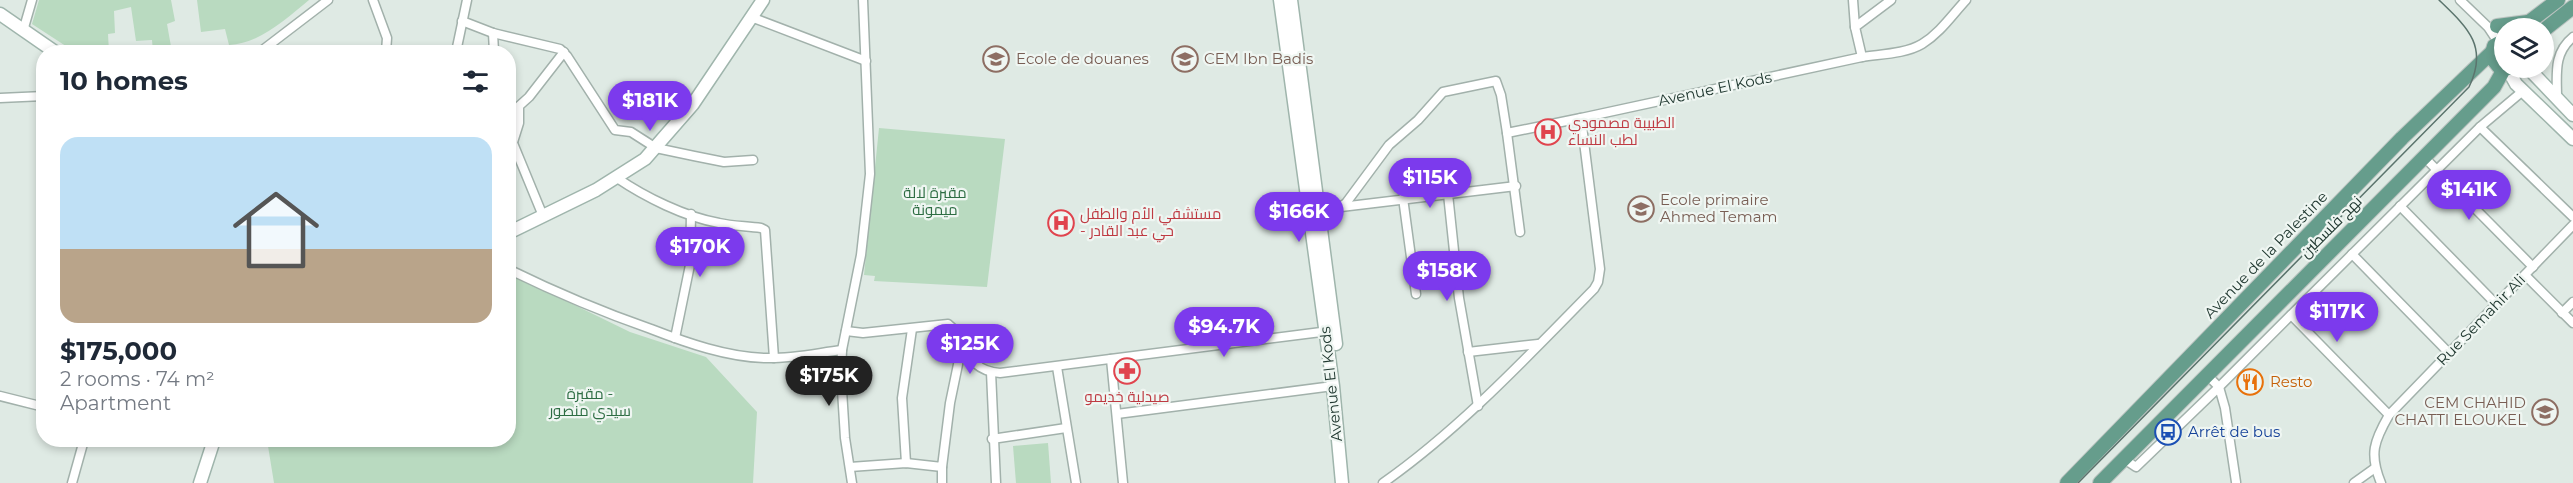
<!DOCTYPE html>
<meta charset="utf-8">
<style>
:root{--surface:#fff;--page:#f6f6f7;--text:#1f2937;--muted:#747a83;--accent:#7c3aed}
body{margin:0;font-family:Montserrat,Cairo,sans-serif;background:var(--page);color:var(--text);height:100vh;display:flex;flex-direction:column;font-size:22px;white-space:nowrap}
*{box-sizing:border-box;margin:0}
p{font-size:20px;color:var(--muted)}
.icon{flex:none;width:33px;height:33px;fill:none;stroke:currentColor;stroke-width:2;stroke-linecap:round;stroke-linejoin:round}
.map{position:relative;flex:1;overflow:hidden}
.panel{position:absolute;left:36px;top:45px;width:480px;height:402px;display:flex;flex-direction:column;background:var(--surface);border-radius:24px;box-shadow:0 3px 9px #0003}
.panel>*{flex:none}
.fabs{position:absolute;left:2494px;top:18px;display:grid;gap:12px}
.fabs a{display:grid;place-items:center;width:60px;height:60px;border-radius:50%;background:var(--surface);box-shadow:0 3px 9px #0003;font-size:30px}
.price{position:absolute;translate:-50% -51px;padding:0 14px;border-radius:21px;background:var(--accent);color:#fff;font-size:20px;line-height:39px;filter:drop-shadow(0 2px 3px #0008)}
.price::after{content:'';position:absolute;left:50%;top:36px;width:18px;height:14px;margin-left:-9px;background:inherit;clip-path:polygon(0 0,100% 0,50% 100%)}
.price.active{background:#222;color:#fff}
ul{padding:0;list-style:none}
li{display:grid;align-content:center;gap:12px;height:318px;padding:0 24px}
li span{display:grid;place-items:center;height:186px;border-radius:18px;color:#555}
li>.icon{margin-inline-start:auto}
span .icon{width:108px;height:108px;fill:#fffc;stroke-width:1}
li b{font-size:26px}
h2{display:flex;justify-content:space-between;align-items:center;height:72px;padding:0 24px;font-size:26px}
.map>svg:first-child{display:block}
</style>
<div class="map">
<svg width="2573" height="483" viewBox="0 0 2573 483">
<rect width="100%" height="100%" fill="#dfeae4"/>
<g fill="#b9dac0">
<polygon points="39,0 171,0 175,21 167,24 172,52 153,52 152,40 136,41 131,7 114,11 115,33 108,34 109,52 75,52 32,24"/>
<path d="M197,0h112c-23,19 -50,44 -80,45l-4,-16 -24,3z"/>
<polygon points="879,128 1005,139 987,287 874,281 875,276 864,275"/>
<polygon points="509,273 630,332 706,357 757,412 753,483 274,483 267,440 508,440"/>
<polygon points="1048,443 1051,483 1016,483 1013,446"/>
</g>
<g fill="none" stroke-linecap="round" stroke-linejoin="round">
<g stroke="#a2b1ab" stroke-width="11">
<g id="street">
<polyline points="373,0 387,38 386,52"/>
<polyline points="1853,0 1855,27"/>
<polyline points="2460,0 2488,27 2498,42"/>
<polyline points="751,17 866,61"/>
<polyline points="462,21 493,33 560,49 567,56 615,130 631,132 656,148 694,156 724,162 753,160"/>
<polyline points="23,31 32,0"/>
<polyline points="493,33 494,52"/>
<polyline points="260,52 328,0"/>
<polyline points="456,52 467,0"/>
<polyline points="1862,57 1855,27 1891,0"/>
<polyline points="0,98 44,96"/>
<path d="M2557,98c0,-23 -4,-45 16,-61"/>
<polyline points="2480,127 2524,90"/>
<polyline points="508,131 543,216"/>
<polyline points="1507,133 1520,232"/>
<polyline points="513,142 519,123 519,106 529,97 564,52"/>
<polyline points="2424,157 2533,267"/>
<path d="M617,178c28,19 68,39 102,45 13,3 28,3 42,5l4,2 9,128"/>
<polyline points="1448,194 1459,298 1478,406"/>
<polyline points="1403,198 1416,294"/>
<polyline points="2400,206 2496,304"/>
<polyline points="1341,207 1516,186"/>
<polyline points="1317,223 1346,203 1389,145 1418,120 1443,92 1496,81 1501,95 1507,133 1581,118"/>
<polyline points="2352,254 2449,353"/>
<path d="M508,269c47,23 94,43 143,60 36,14 76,28 114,29 26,1 52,-5 77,-8"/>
<polyline points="2525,275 2573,323"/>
<polyline points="2562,313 2573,302"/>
<polyline points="2291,315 2480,127 2573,217"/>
<path d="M846,331l17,2 85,-9c21,15 14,46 52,49l329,-42"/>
<polyline points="675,338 690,265 691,214"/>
<polyline points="1468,352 1538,344"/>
<polyline points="1111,359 1123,483"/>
<polyline points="1057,367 1076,483"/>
<polyline points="991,372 996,483"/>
<path d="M2207,375l12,12 72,-72 98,100c-15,26 -20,39 -8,68"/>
<polyline points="0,396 44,407"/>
<polyline points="1117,414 1333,386"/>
<polyline points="2389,415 2573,225"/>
<polyline points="992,439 1066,428"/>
<polyline points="2124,459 2136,467 2219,387 2225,408 2236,482"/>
<polyline points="906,463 902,398 912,329"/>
<polyline points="850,467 906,463 942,467 950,403 962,345"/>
<polyline points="942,467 942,483"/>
<polyline points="72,483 84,440"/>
<polyline points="852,483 845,438 841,374 842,350 861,255 870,174 863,0"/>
<path d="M1383,483c78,-55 144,-126 211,-194l4,-7 2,-13 -19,-151 281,-61c19,-3 43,-3 60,-13 18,-11 30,-29 44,-44"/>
<polyline points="2354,483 2375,468"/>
</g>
</g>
<g stroke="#9fb5ac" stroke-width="15">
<g id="secondary">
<polyline points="1280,0 1333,386 1342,483"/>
<polyline points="1291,0 1336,344"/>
<polyline points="0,14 55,52"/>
<polyline points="2507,68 2516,84 2573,139"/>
<polyline points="2528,68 2573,115"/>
<polyline points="508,233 596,190 645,159 693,104 763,0"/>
<polyline points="200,483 214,440"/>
</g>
</g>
<g stroke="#bcc4c1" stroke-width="16">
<g id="primary">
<polyline points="2497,26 2528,22"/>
<polyline points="2521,28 2558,0"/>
<polyline points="2544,30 2573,7"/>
<polyline points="2505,40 2494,46 2491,57 2499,67 2510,68"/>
<polyline points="2067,483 2402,138 2491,53"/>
<polyline points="2100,483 2494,87 2504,69"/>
</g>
</g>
<use href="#street" stroke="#fff" stroke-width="8"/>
<use href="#secondary" stroke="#fff" stroke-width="12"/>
<use href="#primary" stroke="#669d8c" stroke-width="14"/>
<path stroke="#5b746d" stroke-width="1.5" d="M2078,483l391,-396c20,-41 -2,-60 -30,-87"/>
</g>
<defs>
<g id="university-ring" transform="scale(1.35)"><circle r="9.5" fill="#eff6f2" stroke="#8d6e63" stroke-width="1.5"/><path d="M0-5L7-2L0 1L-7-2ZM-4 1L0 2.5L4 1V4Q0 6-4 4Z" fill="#8d6e63"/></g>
<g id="school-ring" transform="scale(1.35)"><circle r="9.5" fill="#eff6f2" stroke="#8d6e63" stroke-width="1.5"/><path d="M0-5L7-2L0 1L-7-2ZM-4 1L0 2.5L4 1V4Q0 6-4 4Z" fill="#8d6e63"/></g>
<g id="hospital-ring" transform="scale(1.35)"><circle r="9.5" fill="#eff6f2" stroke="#e0444e" stroke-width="1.5"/><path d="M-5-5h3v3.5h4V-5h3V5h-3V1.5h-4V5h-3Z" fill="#e0444e"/></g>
<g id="pharmacy-ring" transform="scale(1.35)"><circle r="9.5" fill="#eff6f2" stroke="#e0444e" stroke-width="1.5"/><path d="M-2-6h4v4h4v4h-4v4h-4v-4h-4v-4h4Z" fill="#e0444e"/></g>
<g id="restaurant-ring" transform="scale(1.35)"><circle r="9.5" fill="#eff6f2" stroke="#e8710a" stroke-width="1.5"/><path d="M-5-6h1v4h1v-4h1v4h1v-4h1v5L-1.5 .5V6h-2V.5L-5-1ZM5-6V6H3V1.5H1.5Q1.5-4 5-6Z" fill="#e8710a"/></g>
<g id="bus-ring" transform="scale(1.35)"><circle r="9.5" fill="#eff6f2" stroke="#1a4fb4" stroke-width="1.5"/><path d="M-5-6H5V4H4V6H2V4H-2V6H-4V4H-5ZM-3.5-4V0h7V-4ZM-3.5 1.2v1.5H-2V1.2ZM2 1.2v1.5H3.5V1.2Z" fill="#1a4fb4"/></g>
</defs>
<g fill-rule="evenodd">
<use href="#university-ring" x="996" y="59"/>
<use href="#school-ring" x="1185" y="59"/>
<use href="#hospital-ring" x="1548" y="132"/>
<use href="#school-ring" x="1641" y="209"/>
<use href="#hospital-ring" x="1061" y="223"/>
<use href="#pharmacy-ring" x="1127" y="371"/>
<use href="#restaurant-ring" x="2250" y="382"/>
<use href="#school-ring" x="2545" y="412"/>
<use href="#bus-ring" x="2168" y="432"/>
</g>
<g text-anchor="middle" stroke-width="4.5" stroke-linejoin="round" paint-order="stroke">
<g font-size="15" fill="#785e54" stroke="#eff6f2" text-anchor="start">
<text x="1016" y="64">Ecole de douanes</text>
<text x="1204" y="64">CEM Ibn Badis</text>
<text x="1660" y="205">Ecole primaire<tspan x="1660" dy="17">Ahmed Temam</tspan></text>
<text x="2526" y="408" text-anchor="end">CEM CHAHID<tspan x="2526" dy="17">CHATTI ELOUKEL</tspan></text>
</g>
<g font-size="15" fill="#213931" stroke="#eff6f2">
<text transform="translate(1715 89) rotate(-12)" y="5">Avenue El Kods</text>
<text transform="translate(2331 227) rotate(-45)" y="5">نهج فلسطين</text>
<text transform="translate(2266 255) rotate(-46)" y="5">Avenue de la Palestine</text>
<text transform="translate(2481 320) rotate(-46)" y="5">Rue Semahir Ali</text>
<text transform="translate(1331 384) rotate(-96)" y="5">Avenue El Kods</text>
</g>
<g font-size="15" fill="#be3a42" stroke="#eff6f2" text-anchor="start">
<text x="1568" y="128">الطبيبة مصمودي<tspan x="1568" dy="17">لطب النساء</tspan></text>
<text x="1080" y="219">مستشفي الأم والطفل<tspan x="1080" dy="17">- حي عبد القادر</tspan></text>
<text x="1127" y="402" text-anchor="middle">صيدلية خديمو</text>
</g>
<g font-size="15" fill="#2d6d43" stroke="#eff6f2">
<text x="935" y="198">مقبرة لالة<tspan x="935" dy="17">ميمونة</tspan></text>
<text x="590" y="399">مقبرة -<tspan x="590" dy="17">سيدي منصور</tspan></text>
</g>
<g font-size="15" fill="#c56008" stroke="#eff6f2" text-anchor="start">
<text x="2270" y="387">Resto</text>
</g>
<g font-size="15" fill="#164399" stroke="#eff6f2" text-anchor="start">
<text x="2188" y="437">Arrêt de bus</text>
</g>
</g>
</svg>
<div class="fabs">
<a><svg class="icon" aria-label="layers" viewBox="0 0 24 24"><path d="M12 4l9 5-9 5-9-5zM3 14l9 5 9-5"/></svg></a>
</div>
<b class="price" style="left:650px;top:132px">$181K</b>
<b class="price" style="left:1430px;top:209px">$115K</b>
<b class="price" style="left:2469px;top:221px">$141K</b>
<b class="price" style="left:1299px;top:243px">$166K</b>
<b class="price" style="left:700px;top:278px">$170K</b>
<b class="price" style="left:1447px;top:302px">$158K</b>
<b class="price" style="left:2337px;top:343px">$117K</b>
<b class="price" style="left:1224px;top:358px">$94.7K</b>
<b class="price" style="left:970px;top:375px">$125K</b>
<b class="price active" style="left:829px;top:407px">$175K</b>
<section class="panel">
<h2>10 homes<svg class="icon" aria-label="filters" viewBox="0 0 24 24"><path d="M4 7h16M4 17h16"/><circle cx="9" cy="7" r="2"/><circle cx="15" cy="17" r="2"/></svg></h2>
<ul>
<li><span style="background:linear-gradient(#bfe0f5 60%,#b9a48a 0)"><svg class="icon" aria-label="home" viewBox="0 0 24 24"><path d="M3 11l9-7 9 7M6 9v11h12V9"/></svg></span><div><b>$175,000</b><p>2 rooms · 74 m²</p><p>Apartment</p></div></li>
</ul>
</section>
</div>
